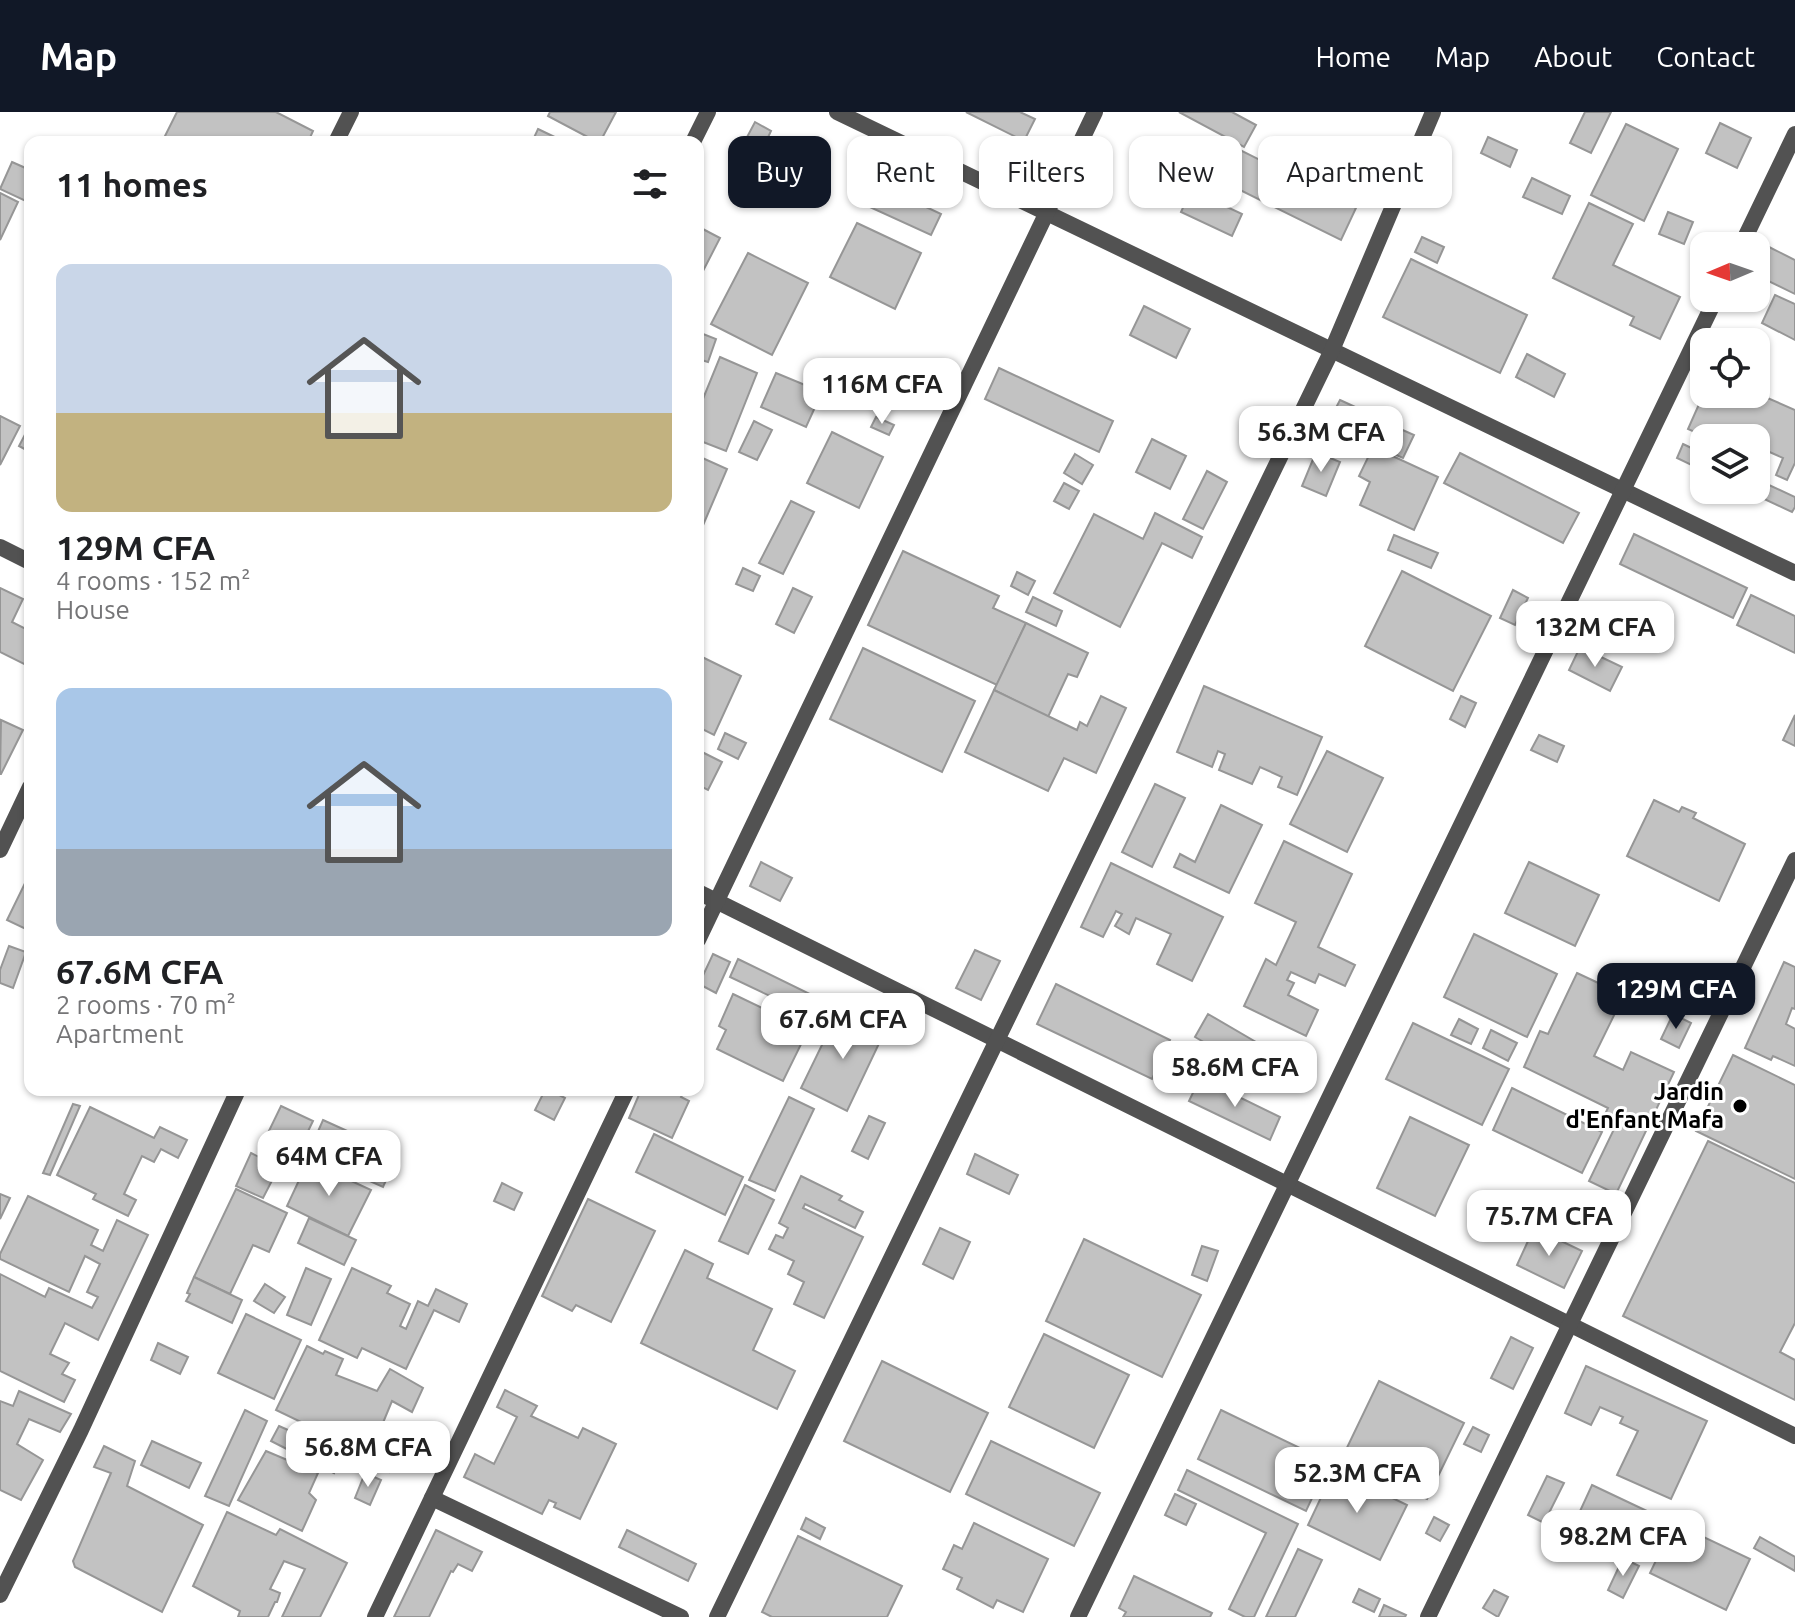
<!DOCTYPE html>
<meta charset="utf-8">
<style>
:root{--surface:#fff;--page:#f2f2f2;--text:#202124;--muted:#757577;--accent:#111827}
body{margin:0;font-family:Ubuntu,sans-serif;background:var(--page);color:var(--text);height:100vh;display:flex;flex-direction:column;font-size:30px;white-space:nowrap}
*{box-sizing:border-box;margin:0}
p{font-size:26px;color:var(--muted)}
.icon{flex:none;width:44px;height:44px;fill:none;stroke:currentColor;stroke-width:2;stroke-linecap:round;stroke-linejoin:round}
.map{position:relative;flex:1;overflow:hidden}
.side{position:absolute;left:24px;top:24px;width:680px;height:960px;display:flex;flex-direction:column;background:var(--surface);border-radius:16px;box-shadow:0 2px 6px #0004}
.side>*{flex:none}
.top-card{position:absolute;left:728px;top:24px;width:760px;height:72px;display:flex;gap:16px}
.needle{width:52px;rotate:268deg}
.fabs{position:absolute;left:1690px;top:120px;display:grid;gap:16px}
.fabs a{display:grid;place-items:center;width:80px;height:80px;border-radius:16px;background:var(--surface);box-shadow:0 2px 6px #0004;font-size:40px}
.price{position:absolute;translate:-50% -68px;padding:0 18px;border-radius:16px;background:#fff;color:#222;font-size:26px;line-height:52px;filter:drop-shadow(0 2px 4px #0008)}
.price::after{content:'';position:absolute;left:50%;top:48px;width:24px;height:18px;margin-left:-12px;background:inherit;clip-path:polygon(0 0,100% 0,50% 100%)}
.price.selected{background:var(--accent);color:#fff}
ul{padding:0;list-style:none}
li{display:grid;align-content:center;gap:16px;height:424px;padding:0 32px}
li span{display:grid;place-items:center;height:248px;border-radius:16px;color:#555}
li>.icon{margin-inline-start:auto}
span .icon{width:144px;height:144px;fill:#fffc;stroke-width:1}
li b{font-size:34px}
h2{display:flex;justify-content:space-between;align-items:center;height:96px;padding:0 32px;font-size:34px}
.chip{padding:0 28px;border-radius:16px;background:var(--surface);box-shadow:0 2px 6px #0004;font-size:28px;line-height:72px}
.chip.selected{background:var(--accent);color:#fff}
header{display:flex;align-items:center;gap:48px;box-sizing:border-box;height:112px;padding:0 40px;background:var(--accent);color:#fff}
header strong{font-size:38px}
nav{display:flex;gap:44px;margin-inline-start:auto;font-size:28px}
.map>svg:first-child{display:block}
</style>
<header>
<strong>Map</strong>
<nav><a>Home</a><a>Map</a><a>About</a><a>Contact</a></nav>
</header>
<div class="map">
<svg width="1795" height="1505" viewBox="0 0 1795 1505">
<rect width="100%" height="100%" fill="#fff"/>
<g fill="#c2c2c2" stroke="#969696" stroke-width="2">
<polygon points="177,0 276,0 313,19 308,30 162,30"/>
<polygon points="550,0 616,0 600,30 597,30 548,4"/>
<polygon points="966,0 1020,0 1035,7 1024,29"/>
<polygon points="1179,0 1232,0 1256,13 1244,35"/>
<polygon points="1585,0 1611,0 1591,41 1570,31"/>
<polygon points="755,10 771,19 763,36 746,27"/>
<polygon points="1720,11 1751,26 1737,56 1706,41"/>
<polygon points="1626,12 1678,37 1644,109 1591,83"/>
<polygon points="538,17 565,30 532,30"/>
<polygon points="1488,25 1517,38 1510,55 1481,41"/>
<polygon points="1226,31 1356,96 1341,128 1210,63"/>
<polygon points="1364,34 1385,43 1365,85 1346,76 1344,80 1328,72 1335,58 1350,65"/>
<polygon points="12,50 30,58 30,91 0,77"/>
<polygon points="1532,66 1570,84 1562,102 1523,85"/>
<polygon points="871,69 941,102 931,123 861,91"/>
<polygon points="1191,78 1242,102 1232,124 1181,100"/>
<polygon points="0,81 18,90 0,128"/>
<polygon points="1589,91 1633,112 1613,153 1680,185 1660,227 1630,213 1634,205 1553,166"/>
<polygon points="1668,100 1693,110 1684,132 1659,122"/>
<polygon points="857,111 921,141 895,197 830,165"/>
<polygon points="699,115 720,126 702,161 698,159"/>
<polygon points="1422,125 1444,135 1437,151 1415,140"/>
<polygon points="1769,135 1795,148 1795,182 1756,163"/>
<polygon points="748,141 808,171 772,243 711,212"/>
<polygon points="1411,147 1527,203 1500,261 1383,205"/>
<polygon points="1775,183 1795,192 1795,228 1762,211"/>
<polygon points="1144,194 1190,217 1176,246 1130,223"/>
<polygon points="698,220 716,227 708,250 698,247"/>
<polygon points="1527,242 1565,262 1554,285 1516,265"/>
<polygon points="720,245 757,261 726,339 698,328 698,299"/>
<polygon points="999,256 1113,309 1099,340 985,287"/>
<polygon points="776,261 822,280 806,315 761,295"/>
<polygon points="1704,281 1704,282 1756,281 1795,298 1795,351 1787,368 1776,363 1783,346 1756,334 1756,326 1739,326 1724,319 1721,326 1708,326 1688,317"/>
<polygon points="1340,288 1364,299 1351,326 1327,313"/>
<polygon points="0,304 20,314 0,353"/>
<polygon points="876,305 894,313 889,323 871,315"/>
<polygon points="754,309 772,318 757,348 739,340"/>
<polygon points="1389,312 1414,323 1403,346 1378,335"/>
<polygon points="29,315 30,316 30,340 19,334"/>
<polygon points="832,320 883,345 859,396 807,371"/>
<polygon points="1152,327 1186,344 1170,377 1136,360"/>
<polygon points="1683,332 1704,342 1704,359 1677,346"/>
<polygon points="1373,335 1438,365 1414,418 1360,393 1370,370 1359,364"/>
<polygon points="1316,340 1340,350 1326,384 1302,374"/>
<polygon points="1460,341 1579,401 1563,431 1444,371"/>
<polygon points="1075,342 1093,353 1082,372 1064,361"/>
<polygon points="698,344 727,357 698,425"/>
<polygon points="1207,359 1227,370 1203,417 1183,407"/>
<polygon points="1756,367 1795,385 1795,395 1792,400 1745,378 1756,378"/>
<polygon points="1064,371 1079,379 1069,397 1054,389"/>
<polygon points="791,389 814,400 783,462 759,451"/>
<polygon points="1155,401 1202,425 1192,446 1162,431 1120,515 1054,481 1094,402 1143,427"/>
<polygon points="1634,422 1747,476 1733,506 1620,452"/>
<polygon points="1394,423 1438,441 1431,456 1388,438"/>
<polygon points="903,439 999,484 993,496 1026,511 997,573 868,513"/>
<polygon points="743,456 760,464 753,479 736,472"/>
<polygon points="1402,459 1491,504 1453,579 1365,534"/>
<polygon points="1017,460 1035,469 1028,483 1011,474"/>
<polygon points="0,476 23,487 12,510 30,519 30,555 0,540"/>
<polygon points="793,476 812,485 794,521 776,512"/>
<polygon points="1513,478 1528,486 1515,513 1500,506"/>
<polygon points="1751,483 1795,504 1795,541 1737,513"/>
<polygon points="1033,485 1062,499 1056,514 1026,500"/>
<polygon points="1026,511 1088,541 1077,565 1068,562 1048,605 994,578"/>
<polygon points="1580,535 1622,555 1610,579 1569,558"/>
<polygon points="863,536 975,589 942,660 830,607"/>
<polygon points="698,543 741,564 714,623 698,615"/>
<polygon points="1204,574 1322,625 1297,683 1278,675 1282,665 1260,655 1252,672 1219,658 1225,642 1218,639 1212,655 1177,640"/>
<polygon points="994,578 1077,618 1080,610 1087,614 1101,584 1126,596 1096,661 1064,646 1048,679 965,640"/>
<polygon points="1461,584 1476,591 1465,615 1450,607"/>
<polygon points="1795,603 1795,634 1783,628"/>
<polygon points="1,608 23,618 1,662 0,662"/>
<polygon points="725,621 746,631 738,647 718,637"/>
<polygon points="1539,623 1564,634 1557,650 1531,638"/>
<polygon points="698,638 722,650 708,678 698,673"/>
<polygon points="1327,639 1383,666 1347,740 1290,712"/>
<polygon points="1155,672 1185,686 1152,755 1122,740"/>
<polygon points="1654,688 1679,700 1682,695 1696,701 1693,706 1745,732 1719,789 1627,744"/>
<polygon points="1221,693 1262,713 1229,781 1174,755 1180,742 1195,750"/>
<polygon points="1284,729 1352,762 1318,835 1355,853 1345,874 1319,862 1315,871 1291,860 1287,868 1294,871 1288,883 1318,898 1306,924 1244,894 1266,847 1276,853 1296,810 1255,791"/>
<polygon points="761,750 792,766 780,789 750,774"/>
<polygon points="1529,750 1599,783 1575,834 1505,801"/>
<polygon points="1111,751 1223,805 1192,869 1157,852 1171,822 1136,806 1129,822 1115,814 1122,802 1116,799 1103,825 1081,815"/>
<polygon points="30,761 30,819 7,808"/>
<polygon points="1474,822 1557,862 1527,925 1444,885"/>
<polygon points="9,834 26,840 13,876 0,871 0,858"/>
<polygon points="975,838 1000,849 981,888 956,876"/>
<polygon points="713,842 730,850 716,881 699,872"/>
<polygon points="738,847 822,888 814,905 730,865"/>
<polygon points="1784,850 1795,855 1795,897 1792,896 1786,912 1795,917 1795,954 1773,944 1771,948 1745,936"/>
<polygon points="1577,861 1624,883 1594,944 1623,958 1631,940 1674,960 1616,1082 1589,1069 1617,1011 1604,1004 1608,996 1524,955 1540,919 1548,922"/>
<polygon points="1056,872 1170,928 1152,967 1037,912"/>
<polygon points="733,882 808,918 783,969 717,937 726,918 719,914"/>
<polygon points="839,898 884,921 847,999 801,976"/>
<polygon points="1208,902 1268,937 1255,960 1195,925"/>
<polygon points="1673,902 1691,911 1679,936 1661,927"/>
<polygon points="1459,907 1478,917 1471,932 1451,923"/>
<polygon points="1413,911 1509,957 1482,1013 1386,967"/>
<polygon points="1491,918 1517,931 1508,949 1483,936"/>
<polygon points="1296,942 1309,947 1304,962 1291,956"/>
<polygon points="1733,943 1795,973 1795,1067 1696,1019"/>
<polygon points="1200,966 1280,1005 1270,1028 1189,989"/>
<polygon points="1512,976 1602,1020 1582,1061 1493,1018"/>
<polygon points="545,978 550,978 565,986 554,1008 535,998"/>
<polygon points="641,978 684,978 681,985 689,989 672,1026 629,1006"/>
<polygon points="789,985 814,997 775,1079 749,1068"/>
<polygon points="73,992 80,994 50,1063 43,1061"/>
<polygon points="281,994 313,1009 298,1040 266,1025"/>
<polygon points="90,995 154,1026 160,1015 187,1028 178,1046 161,1037 154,1050 142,1044 124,1082 136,1088 128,1104 93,1087 96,1082 57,1063"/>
<polygon points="869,1004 885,1011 868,1047 852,1039"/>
<polygon points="1410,1005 1469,1033 1435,1104 1377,1076"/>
<polygon points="323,1008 398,1042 383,1075 345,1058 348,1049 312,1033"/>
<polygon points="654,1022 743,1065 725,1103 636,1060"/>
<polygon points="1708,1029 1795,1071 1795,1211 1780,1240 1795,1248 1795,1288 1623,1204"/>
<polygon points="251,1041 279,1055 263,1086 236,1074"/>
<polygon points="975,1042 1018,1063 1009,1082 967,1062"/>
<polygon points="308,1049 371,1078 348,1124 287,1094"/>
<polygon points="801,1064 842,1084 839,1088 863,1100 855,1116 805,1092 803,1096 863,1125 824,1206 794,1192 804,1170 788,1162 794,1149 769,1137 776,1123 783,1126 788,1116 779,1111"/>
<polygon points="502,1071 522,1081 514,1098 494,1089"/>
<polygon points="745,1073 774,1088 748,1142 719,1129"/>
<polygon points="236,1077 287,1101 269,1140 253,1133 230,1182 194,1165"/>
<polygon points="0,1082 10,1086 0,1107"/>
<polygon points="28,1084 98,1118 91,1133 103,1139 117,1108 148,1123 98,1228 65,1211 50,1242 69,1251 62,1262 75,1268 64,1290 0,1259 0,1162 45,1185 49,1176 92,1196 98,1185 87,1180 100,1152 85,1144 69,1180 0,1147 0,1142"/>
<polygon points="588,1087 655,1119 611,1210 576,1193 572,1199 542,1184"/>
<polygon points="309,1106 356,1128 344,1153 298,1131"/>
<polygon points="940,1116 970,1130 953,1167 923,1152"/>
<polygon points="1534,1116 1582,1139 1564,1176 1517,1153"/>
<polygon points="1084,1127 1201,1183 1162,1265 1046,1209"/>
<polygon points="1202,1134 1218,1139 1207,1169 1192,1163"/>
<polygon points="685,1138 713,1152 707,1166 772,1197 753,1238 795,1259 777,1297 641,1231"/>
<polygon points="306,1156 331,1167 311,1213 287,1203"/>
<polygon points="352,1156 391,1174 387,1181 410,1192 400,1214 406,1217 418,1189 428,1194 436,1177 467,1192 459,1210 434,1198 406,1257 362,1236 357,1246 319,1228"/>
<polygon points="194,1165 242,1188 232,1211 186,1189 190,1182 187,1181"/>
<polygon points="265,1172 285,1185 274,1201 254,1189"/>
<polygon points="246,1202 301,1228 274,1287 218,1261"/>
<polygon points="1044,1222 1129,1263 1094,1336 1009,1295"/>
<polygon points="1511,1225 1533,1236 1513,1277 1491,1266"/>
<polygon points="158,1231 188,1245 180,1262 151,1248"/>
<polygon points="307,1234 323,1242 325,1239 343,1247 336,1263 377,1279 390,1257 423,1276 412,1300 392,1289 375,1330 398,1341 389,1360 347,1340 353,1335 276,1298"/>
<polygon points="882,1249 988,1301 950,1380 844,1329"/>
<polygon points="1586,1254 1707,1309 1671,1387 1617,1363 1638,1319 1620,1311 1623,1305 1600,1295 1591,1313 1565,1301"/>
<polygon points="1379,1269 1464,1311 1427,1387 1342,1346"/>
<polygon points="505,1278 537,1294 531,1304 578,1326 583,1316 616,1332 580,1407 554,1395 556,1391 549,1388 542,1402 464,1365 475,1342 494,1352 517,1305 497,1295"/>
<polygon points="19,1279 71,1302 60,1320 29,1307 17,1332 43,1348 21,1388 0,1378 0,1289 13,1294"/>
<polygon points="245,1298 267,1309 229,1394 205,1384"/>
<polygon points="1221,1298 1329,1350 1306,1399 1198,1347"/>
<polygon points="279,1314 342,1342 334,1361 271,1329"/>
<polygon points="1473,1315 1489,1323 1481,1340 1464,1332"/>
<polygon points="152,1329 201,1351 189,1376 141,1353"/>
<polygon points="991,1329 1100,1381 1074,1434 966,1382"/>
<polygon points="104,1334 135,1349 127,1374 203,1413 162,1500 75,1455 73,1449 111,1361 94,1355"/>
<polygon points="266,1339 318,1361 309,1381 316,1388 302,1419 238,1388"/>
<polygon points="1187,1358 1298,1412 1254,1505 1245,1505 1229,1497 1266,1421 1178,1378"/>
<polygon points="1334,1358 1407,1393 1380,1448 1308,1413"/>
<polygon points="365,1361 381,1368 370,1393 355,1386"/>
<polygon points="1547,1364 1564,1371 1544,1411 1528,1403"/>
<polygon points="1592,1373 1666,1408 1649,1445 1575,1410"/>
<polygon points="1175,1382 1196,1392 1186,1413 1165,1403"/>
<polygon points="227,1400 276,1423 280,1417 347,1451 320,1505 282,1505 305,1457 284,1449 270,1477 280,1481 277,1490 275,1490 268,1505 238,1505 240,1499 193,1474"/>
<polygon points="1434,1405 1449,1413 1440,1429 1426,1421"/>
<polygon points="806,1406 825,1416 820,1427 801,1417"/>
<polygon points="974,1411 1048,1447 1023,1500 997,1488 993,1496 957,1477 962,1466 943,1457 954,1433 962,1437"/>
<polygon points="1674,1411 1750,1447 1726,1498 1650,1461"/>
<polygon points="436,1418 482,1440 472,1459 458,1452 453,1460 451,1459 429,1505 394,1505"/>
<polygon points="627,1418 696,1452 688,1469 619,1435"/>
<polygon points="798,1424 902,1474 887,1505 772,1505 762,1500"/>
<polygon points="1760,1425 1795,1445 1795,1459 1754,1436"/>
<polygon points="1298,1437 1322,1448 1295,1505 1266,1505"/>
<polygon points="1623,1446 1639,1454 1623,1486 1608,1478"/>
<polygon points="1134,1464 1212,1501 1210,1505 1123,1505 1126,1500 1119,1496"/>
<polygon points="1359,1477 1380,1487 1374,1500 1353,1490"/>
<polygon points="1494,1478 1508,1485 1498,1505 1483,1496"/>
<polygon points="1384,1493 1406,1503 1405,1505 1379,1505"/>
</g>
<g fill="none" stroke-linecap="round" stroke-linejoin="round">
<g stroke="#525252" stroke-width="16">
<polyline points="837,0 1795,461"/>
<polyline points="336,30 351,0"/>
<polyline points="693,30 708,0"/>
<polyline points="1741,134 1795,22"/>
<polyline points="0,435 30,450"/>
<polyline points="0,738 30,675"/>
<polyline points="698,780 1795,1324"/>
<polyline points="698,828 1095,0"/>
<polyline points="432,1386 681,1505"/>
<polyline points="0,1483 81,1318 238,978"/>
<polyline points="375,1505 627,978"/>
<polyline points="717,1505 1332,238 1433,0"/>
<polyline points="1078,1505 1716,186"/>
<polyline points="1428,1505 1795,748"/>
</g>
</g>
<circle fill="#000" stroke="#fff" stroke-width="3" cx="1740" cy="994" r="8"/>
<g text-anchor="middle" stroke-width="6" stroke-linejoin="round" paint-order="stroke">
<g font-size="24" font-weight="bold" fill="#000" stroke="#fff" text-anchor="end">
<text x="1724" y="988">Jardin<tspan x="1724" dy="28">d'Enfant Mafa</tspan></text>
</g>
</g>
</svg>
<div class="fabs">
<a><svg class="needle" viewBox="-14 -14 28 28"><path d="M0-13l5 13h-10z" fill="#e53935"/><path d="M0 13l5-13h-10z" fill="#757577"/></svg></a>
<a><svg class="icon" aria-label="locate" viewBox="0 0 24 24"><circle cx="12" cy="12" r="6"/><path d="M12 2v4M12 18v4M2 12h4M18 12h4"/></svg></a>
<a><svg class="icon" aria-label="layers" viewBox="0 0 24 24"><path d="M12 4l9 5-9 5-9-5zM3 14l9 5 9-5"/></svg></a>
</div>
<b class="price" style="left:882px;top:314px">116M CFA</b>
<b class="price" style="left:1321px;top:362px">56.3M CFA</b>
<b class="price" style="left:1595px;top:557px">132M CFA</b>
<b class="price selected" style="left:1676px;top:919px">129M CFA</b>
<b class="price" style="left:843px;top:949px">67.6M CFA</b>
<b class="price" style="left:1235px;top:997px">58.6M CFA</b>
<b class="price" style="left:329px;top:1086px">64M CFA</b>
<b class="price" style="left:1549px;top:1146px">75.7M CFA</b>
<b class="price" style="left:368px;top:1377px">56.8M CFA</b>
<b class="price" style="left:1357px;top:1403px">52.3M CFA</b>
<b class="price" style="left:1623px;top:1466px">98.2M CFA</b>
<div class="top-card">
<a class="chip selected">Buy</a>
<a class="chip">Rent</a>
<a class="chip">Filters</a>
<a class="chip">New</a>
<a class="chip">Apartment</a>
</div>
<section class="side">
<h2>11 homes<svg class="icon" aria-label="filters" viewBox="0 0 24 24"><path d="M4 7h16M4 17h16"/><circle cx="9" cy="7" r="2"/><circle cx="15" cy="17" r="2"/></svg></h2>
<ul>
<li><span style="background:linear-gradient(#c9d6e8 60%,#c2b280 0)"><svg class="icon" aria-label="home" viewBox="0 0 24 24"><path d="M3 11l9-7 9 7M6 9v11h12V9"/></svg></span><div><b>129M CFA</b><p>4 rooms · 152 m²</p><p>House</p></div></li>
<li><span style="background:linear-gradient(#a9c7e8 65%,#9aa5b1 0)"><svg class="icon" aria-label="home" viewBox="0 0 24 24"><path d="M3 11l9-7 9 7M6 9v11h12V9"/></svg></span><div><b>67.6M CFA</b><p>2 rooms · 70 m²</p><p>Apartment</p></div></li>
</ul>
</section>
</div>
